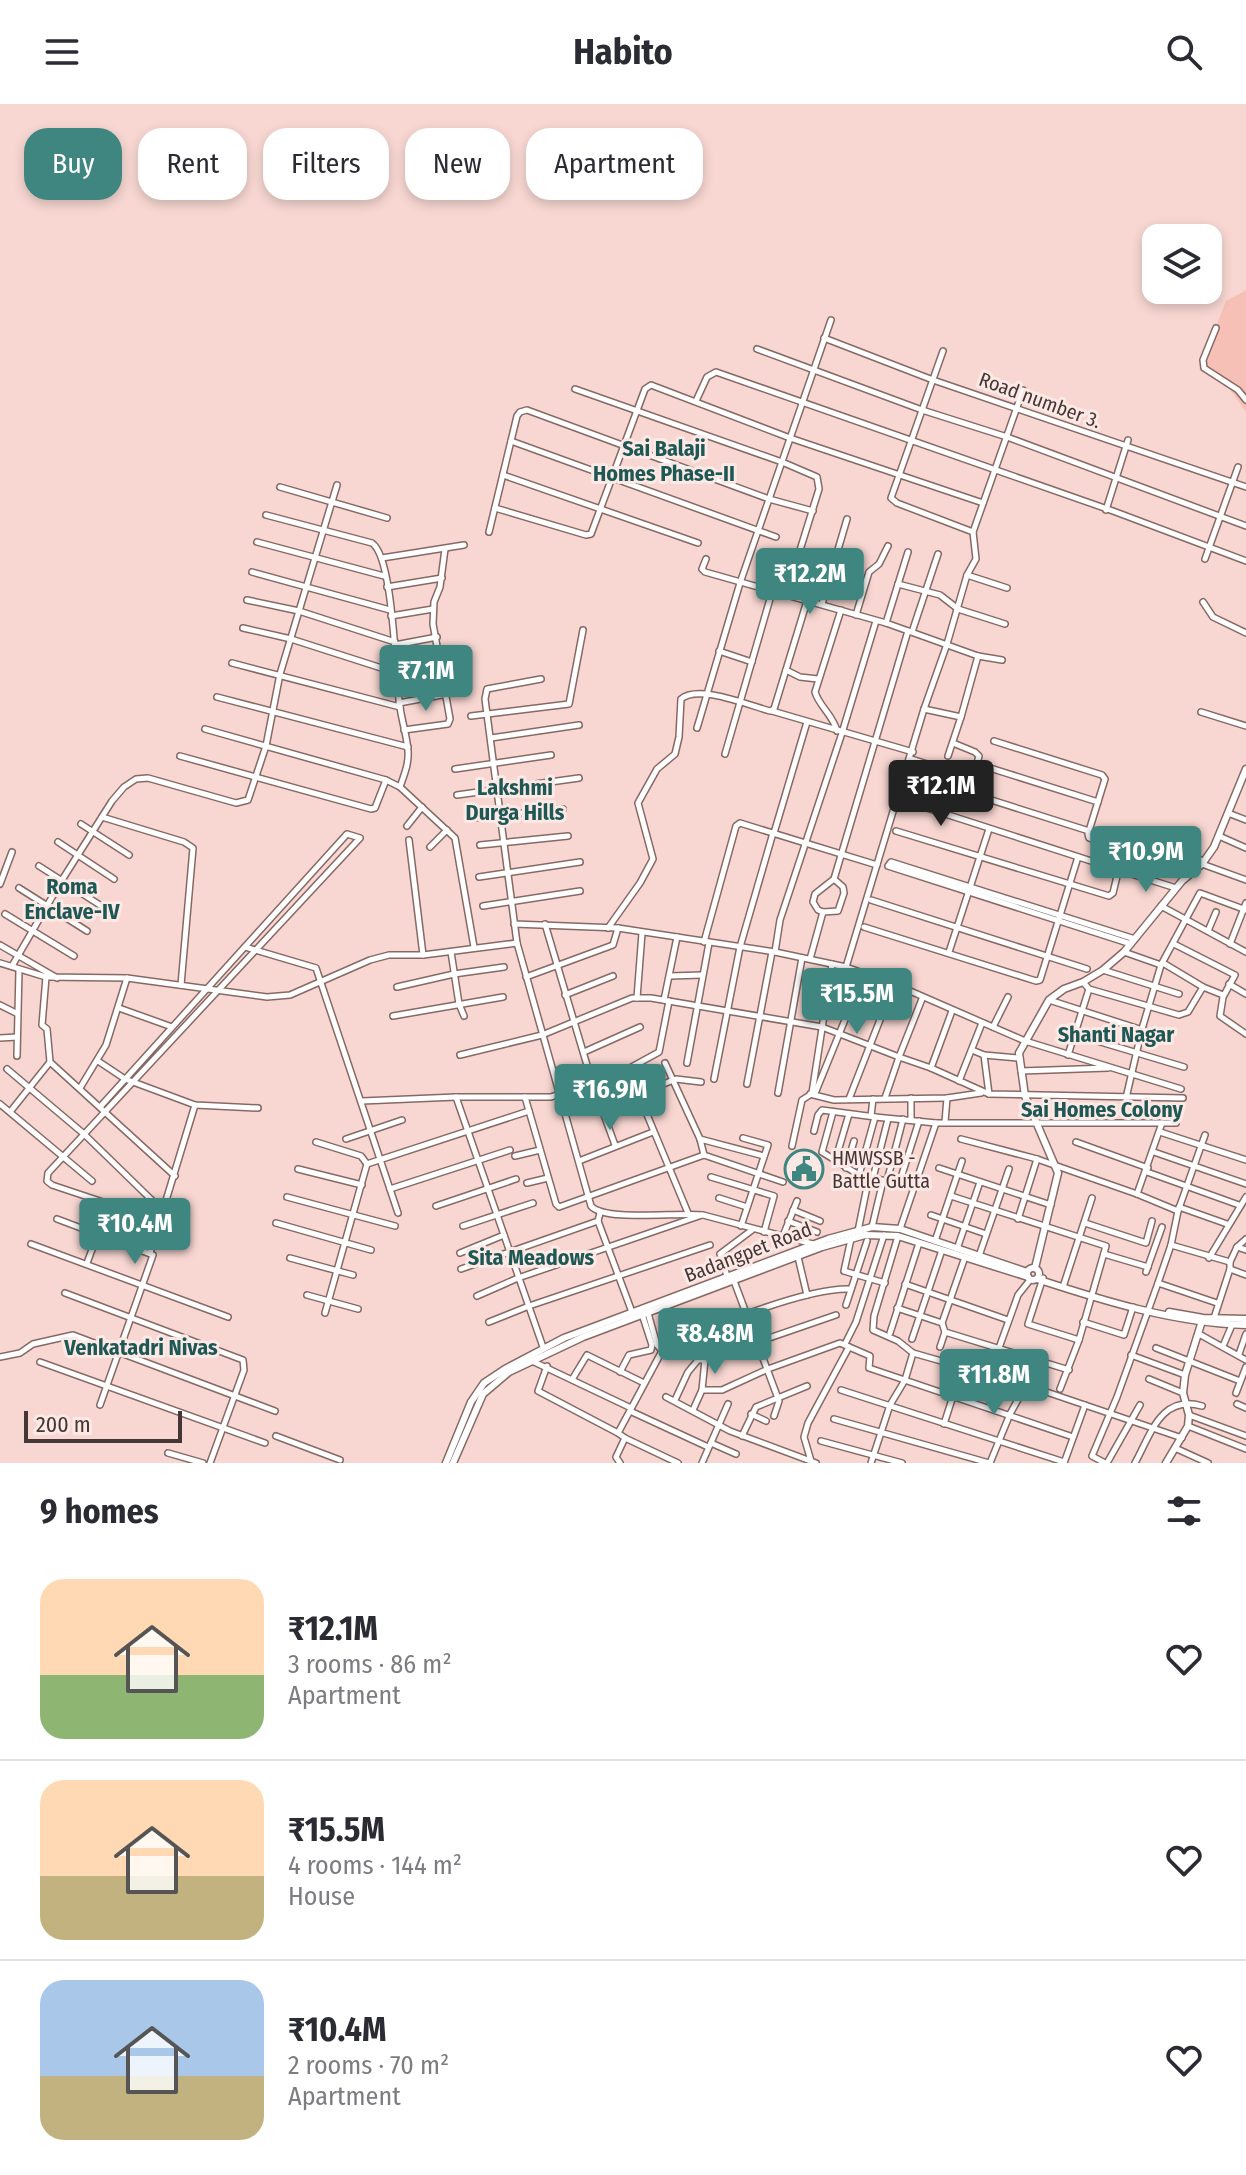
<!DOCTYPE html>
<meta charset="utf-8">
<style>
:root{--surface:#fff;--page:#f2f2f3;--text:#2b2b33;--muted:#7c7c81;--line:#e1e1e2;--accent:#3f8680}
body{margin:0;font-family:"Fira Sans Condensed",sans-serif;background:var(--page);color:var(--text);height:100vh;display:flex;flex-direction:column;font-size:30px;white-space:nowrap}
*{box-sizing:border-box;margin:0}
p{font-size:26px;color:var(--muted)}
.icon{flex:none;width:44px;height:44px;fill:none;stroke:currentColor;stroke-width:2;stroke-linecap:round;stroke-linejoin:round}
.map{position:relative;height:1359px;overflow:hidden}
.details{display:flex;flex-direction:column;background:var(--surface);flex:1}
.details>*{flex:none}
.hud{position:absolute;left:24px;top:24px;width:800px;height:72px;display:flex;gap:16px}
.controls{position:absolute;left:1142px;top:120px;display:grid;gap:16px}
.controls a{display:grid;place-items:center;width:80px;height:80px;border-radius:16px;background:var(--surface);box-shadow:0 4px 12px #0003;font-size:40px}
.scale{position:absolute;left:24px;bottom:20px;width:158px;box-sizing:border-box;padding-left:8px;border:4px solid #443735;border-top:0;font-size:22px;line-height:28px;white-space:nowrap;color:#443735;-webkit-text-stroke:6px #fce8e4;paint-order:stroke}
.price{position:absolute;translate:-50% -68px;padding:0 18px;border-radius:8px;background:var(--accent);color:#fff;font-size:26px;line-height:52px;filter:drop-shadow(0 2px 4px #0008)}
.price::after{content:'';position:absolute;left:50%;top:48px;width:24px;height:18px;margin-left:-12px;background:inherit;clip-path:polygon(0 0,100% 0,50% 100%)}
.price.active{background:#222;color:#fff}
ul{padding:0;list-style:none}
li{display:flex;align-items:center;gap:24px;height:200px;padding:0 40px}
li+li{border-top:2px solid var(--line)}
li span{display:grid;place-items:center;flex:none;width:224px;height:160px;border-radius:24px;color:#555}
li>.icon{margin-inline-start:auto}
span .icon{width:96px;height:96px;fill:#fffc;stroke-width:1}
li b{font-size:34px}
h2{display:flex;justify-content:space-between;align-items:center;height:96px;padding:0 40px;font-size:34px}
.chip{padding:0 28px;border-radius:24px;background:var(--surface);box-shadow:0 4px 12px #0003;font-size:28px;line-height:72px}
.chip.active{background:var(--accent);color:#fff}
header{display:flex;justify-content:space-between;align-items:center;height:104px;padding:0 40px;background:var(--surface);font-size:36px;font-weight:700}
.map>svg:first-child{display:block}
</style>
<header><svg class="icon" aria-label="menu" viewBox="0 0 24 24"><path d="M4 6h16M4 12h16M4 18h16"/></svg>Habito<svg class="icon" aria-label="search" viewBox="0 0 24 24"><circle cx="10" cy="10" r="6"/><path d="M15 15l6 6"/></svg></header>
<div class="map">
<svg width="1246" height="1359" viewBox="0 0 1246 1359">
<rect width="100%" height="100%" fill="#f8d7d2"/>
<polygon fill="#f7c0b7" points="1246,186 1246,308 1229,284 1199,266 1226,197"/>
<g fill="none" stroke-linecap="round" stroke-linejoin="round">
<g stroke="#866964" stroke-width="8">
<g id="street">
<polyline points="1216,224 1203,256 1204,264 1238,286 1246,296"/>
<polyline points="824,234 933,276 1246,383"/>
<polyline points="757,245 922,306 1007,333 1246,422"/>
<polyline points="943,247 891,394 897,399 973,428"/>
<polyline points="575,285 782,358 817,373 819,385 786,491"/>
<polyline points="696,297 707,273 716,268 1113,407 1246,457"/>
<polyline points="511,337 776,433"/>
<polyline points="503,371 698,439"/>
<polyline points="280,383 387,414"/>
<polyline points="495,404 586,431 591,430 645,285 651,281 790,334 983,399"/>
<polyline points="1106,406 1128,336"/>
<path d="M266,411l106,28c22,15 23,134 28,164 2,15 7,29 8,44 1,13 -4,24 -8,36"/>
<polyline points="489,428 517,312 520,308 527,306 769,395 813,407"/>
<polyline points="257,438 384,472"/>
<polyline points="382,454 464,441"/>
<polyline points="706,455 702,465 705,468 886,519 978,552 1002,556"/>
<polyline points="1205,455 1238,363"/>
<polyline points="252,468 390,506"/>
<polyline points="967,471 1007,484"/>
<polyline points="898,480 940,491 958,505 1005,520"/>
<polyline points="387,483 442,474"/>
<polyline points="247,496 299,507 395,538"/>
<polyline points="1203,498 1213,513 1246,529"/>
<polyline points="822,500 847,415"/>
<polyline points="856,511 869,468 879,460 888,442"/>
<polyline points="391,512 433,505"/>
<polyline points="886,519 908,448"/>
<polyline points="243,524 291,535 397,569 442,562"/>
<polyline points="912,528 938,450"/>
<polyline points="395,541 437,533"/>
<polyline points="719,547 752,558"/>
<polyline points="232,559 400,603"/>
<polyline points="786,566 800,573 818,575"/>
<path d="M541,575l-54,10 -2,10 32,244 74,263c14,16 88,6 112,9l110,29"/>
<polyline points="217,593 408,643"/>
<polyline points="399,599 447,590"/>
<polyline points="924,605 961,613 978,552"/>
<polyline points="772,607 913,648"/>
<polyline points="1201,608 1246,622"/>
<polyline points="471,612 569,600 583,526"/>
<polyline points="697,624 740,479 831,216"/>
<polyline points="205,625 386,676 400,683 455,734 474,843"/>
<polyline points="404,626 448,620 450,615 433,520 434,498 440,483 445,445"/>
<path d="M837,627c-4,-16 -18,-25 -22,-39l26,-82"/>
<polyline points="491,634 579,621"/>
<polyline points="994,637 1102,671 1105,675 1088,730 1089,734 1192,768"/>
<polyline points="953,639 975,648 979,652 969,688"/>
<polyline points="725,650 772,488"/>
<polyline points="180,652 371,705 375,704 386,676"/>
<polyline points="948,652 961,613"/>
<polyline points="911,655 972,674"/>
<polyline points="990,664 1098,698"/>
<polyline points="455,665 551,651"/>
<polyline points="906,669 1089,727"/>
<polyline points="457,691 579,674"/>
<polyline points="1228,709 1246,716"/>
<polyline points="102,713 184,738 193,744 181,881"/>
<polyline points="472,714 563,705"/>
<polyline points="81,720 129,751"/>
<polyline points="407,722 422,703"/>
<polyline points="896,727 1109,792 1113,789 1118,768 1116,765 902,696"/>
<polyline points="774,729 807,618"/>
<polyline points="1219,732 1246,744"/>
<polyline points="1105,735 1143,747 1148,741 1153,739 1204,757"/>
<polyline points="409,736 423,851"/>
<polyline points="58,738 114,775"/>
<polyline points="480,741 568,732"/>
<polyline points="1148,741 1152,744 1191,756 1194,754"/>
<polyline points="430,743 447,726"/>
<polyline points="1202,760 1246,776"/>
<polyline points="39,762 103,803"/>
<polyline points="1125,768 1176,784"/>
<polyline points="479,773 580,758"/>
<polyline points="0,780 12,748"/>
<polyline points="19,784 87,827"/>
<polyline points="871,796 1087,865"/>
<polyline points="483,802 580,787"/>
<polyline points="1161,802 1246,848"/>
<polyline points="823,808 838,807 844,789 843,783 834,775"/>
<polyline points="5,810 74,852"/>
<polyline points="514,820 618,824 775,848 846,863 894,880 1025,937 1181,985"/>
<polyline points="545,820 592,978 615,1041"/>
<polyline points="864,823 1036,877 1040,876 1078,753"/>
<path d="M608,824l32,-45 13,-24 -15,-56 19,-34 18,-15 4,-17 2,-38c17,-15 67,6 89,12l4,-2 33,-108"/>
<polyline points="1208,827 1216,808"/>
<polyline points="704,838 736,722 740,719 877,761"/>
<polyline points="1131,840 888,762 891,758 1135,835"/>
<polyline points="1174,840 1235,871 1223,893 1220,912 1246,930"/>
<polyline points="1230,840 1246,799"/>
<polyline points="0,841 57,874"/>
<polyline points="245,843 316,864 398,1109"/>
<polyline points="451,848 459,900 464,912"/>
<polyline points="775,848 780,816 842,629 876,517"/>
<polyline points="949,848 989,725"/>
<polyline points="1124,848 1161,861"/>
<polyline points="810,855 823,808 818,806 813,798 815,790 834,775 908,527"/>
<polyline points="0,859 46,873 127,874 267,893 290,891 370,856 389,851 423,851 517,839"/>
<polyline points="1163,859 1203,883 1223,891"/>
<polyline points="12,862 62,776 112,697 124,683 136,675 148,674 236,699 248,696 266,642 280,570 337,381"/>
<polyline points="846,863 924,605 947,540 967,471 976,455 973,428 1023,286"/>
<polyline points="1103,866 1179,890"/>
<polyline points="670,872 702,871"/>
<polyline points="46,873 42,921 47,925 50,958 175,1072"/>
<polyline points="526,873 613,841 618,824"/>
<polyline points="1083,878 1089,885 1179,911 1188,908 1203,883"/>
<polyline points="1229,880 1246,890"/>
<polyline points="397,883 454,870 504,863"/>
<polyline points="565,891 613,872"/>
<polyline points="637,894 642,829"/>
<polyline points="922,895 899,953 931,964 952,907"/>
<polyline points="664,896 677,833"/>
<polyline points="1049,896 1164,933"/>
<polyline points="0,901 16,909"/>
<polyline points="119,904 172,923"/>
<polyline points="393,912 503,893"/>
<polyline points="993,923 1008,893"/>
<polyline points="1074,930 1184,963"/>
<polyline points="0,934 17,933"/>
<polyline points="972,946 984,951 1018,954"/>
<polyline points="584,948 640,923"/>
<polyline points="460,951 542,931 632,894 651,894 822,923 899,953 885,994"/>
<polyline points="984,951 989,990"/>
<polyline points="1068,951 1089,885"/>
<polyline points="17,952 19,866"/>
<polyline points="98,957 125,975 195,1001 258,1004"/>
<polyline points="665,959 700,1035 704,1051"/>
<polyline points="687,959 709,839"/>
<polyline points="931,964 989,990 1183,994"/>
<polyline points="7,965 84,1030 164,1108"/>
<polyline points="628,965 688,1109"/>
<polyline points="1021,967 1108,964"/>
<polyline points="714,975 740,843 773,729"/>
<polyline points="959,977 982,919"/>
<polyline points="747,980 772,848"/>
<polyline points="80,984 106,941 127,874"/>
<polyline points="778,989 802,854"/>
<polyline points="812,989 832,860"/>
<polyline points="638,990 676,975 701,978"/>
<polyline points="810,990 834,996 947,994 981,989"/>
<polyline points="456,993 543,1243"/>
<polyline points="525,993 556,1100 559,1103 704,1051 783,1078"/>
<polyline points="911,994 911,1016"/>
<polyline points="1126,994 1142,925 1161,861 1200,789 1246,806"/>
<polyline points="849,995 894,880"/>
<polyline points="362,997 456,993 551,993 628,965 659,948 669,897"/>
<polyline points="0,1000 92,1077"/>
<polyline points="100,1003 347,730 360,734 48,1069 47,1077 52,1081 121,1104"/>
<polyline points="10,1008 50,958"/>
<polyline points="833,1008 822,1048 859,1071 913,1083"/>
<polyline points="871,1012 873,995"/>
<polyline points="945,1018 947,994"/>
<polyline points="1162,1019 1137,1090 1178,1107"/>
<polyline points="814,1027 818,1011 822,1006 875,1013"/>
<polyline points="1160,1028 1246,1056"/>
<polyline points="346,1035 402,1016"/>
<polyline points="700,1035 764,1052"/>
<polyline points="961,1035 1037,1055 1137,1090"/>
<polyline points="316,1038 361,1052 367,1060"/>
<polyline points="1076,1038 1148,1064"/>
<polyline points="792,1042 802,996 816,987 864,869"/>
<polyline points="1154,1048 1246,1080"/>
<polyline points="515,1052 540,1046"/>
<polyline points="836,1054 849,1010"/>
<polyline points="579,1057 653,1028"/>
<polyline points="846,1064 854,1037"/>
<polyline points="939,1064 1051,1101"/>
<polyline points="298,1065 362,1081"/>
<polyline points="1147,1068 1239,1101"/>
<polyline points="859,1071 875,1013 936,1019 1176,1019"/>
<polyline points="711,1073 774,1092 764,1128"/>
<polyline points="873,1074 888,1015"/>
<polyline points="887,1077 903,1015"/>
<polyline points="527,1079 548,1074"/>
<polyline points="899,1080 919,1017"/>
<polyline points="390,1085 510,1046"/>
<polyline points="951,1092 1106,1142 1079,1236 1060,1285"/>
<polyline points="287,1093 395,1122"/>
<polyline points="719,1094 747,1103"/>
<polyline points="436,1102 516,1075"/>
<polyline points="1179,1103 1227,1120"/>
<polyline points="793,1106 820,1117"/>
<polyline points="600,1109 598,1117 632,1208"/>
<polyline points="931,1111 986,1130"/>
<polyline points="57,1115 153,1151 100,1301"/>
<polyline points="1018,1115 1037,1055"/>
<polyline points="788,1117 817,1128"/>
<polyline points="276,1119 371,1146"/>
<polyline points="1085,1119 1146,1139 1152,1117"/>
<polyline points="463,1122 533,1099"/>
<polyline points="741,1122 768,1041 743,1034"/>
<polyline points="872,1123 883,1077"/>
<polyline points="900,1125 936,1019"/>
<polyline points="858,1127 869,1073"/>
<polyline points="783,1132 797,1097"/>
<polyline points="898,1132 874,1212 873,1226 898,1237 913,1249 1026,1281 1182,1334"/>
<polyline points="851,1135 844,1167 885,1179"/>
<polyline points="935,1137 962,1057"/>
<polyline points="31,1140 228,1213"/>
<polyline points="1171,1141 1230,1158 1230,1165"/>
<polyline points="1237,1143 1246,1135"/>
<polyline points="957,1145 980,1078"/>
<polyline points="150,1149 195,1001"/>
<polyline points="460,1149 504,1131"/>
<polyline points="1104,1150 1148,1163"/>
<polyline points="979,1152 1009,1065"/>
<polyline points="798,1153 807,1191"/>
<polyline points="290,1154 353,1171"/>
<polyline points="1209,1154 1246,1093"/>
<polyline points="1230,1158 1237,1143 1246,1146"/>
<polyline points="87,1159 109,1100"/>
<polyline points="461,1165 598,1117"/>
<polyline points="1146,1168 1162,1123"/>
<polyline points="727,1172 720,1150 752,1126"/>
<polyline points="1043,1174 1028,1220 1079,1236"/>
<polyline points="734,1177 779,1297 774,1312"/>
<polyline points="1158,1179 1217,1199"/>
<polyline points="905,1180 1008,1216"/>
<polyline points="1063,1183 1092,1094"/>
<polyline points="65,1189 243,1256 244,1266 210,1359"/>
<polyline points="307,1191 358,1205"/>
<polyline points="477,1192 518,1174 702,1111"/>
<polyline points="846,1201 867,1137"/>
<polyline points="897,1204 942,1219"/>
<polyline points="325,1209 367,1060 529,1007"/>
<path d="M648,1209l9,32 5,6c41,-22 144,-64 189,-62"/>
<polyline points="1214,1214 1230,1165 1246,1171"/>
<polyline points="489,1218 529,1202 710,1141"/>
<polyline points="1083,1218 1124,1231 1133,1203"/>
<polyline points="945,1228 1069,1266"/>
<polyline points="890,1229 919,1139"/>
<polyline points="1199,1230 1246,1256"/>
<polyline points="912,1235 942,1146"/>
<polyline points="845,1240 856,1218 884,1131"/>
<polyline points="1223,1242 1232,1221"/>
<polyline points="940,1243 945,1228 942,1219 965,1153"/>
<polyline points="1156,1244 1240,1277"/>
<polyline points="1239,1250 1246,1230"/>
<polyline points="1131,1251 1185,1271"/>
<polyline points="0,1253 20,1249 33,1240 73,1231 275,1307"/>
<polyline points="532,1257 631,1304"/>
<polyline points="40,1258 265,1339"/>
<polyline points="547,1262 538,1287 618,1329"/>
<polyline points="620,1268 629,1251 651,1246 652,1241 642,1210"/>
<polyline points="990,1269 1018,1191 1030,1176"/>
<polyline points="573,1274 587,1251 644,1279"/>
<polyline points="1149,1275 1183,1289"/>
<polyline points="702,1286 705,1256 836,1211"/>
<polyline points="841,1286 1064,1358"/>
<polyline points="1236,1289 1246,1263"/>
<polyline points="666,1293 730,1327 816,1359"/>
<polyline points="675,1296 688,1268 698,1256 705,1256"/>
<polyline points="1237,1300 1246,1304"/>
<polyline points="693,1306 702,1286 722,1286 768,1265 840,1239 870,1252 869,1264 1073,1333"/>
<polyline points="630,1307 708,1343"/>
<polyline points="751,1310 766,1317"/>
<polyline points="1189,1311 1246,1332"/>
<polyline points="834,1315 989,1359"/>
<polyline points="944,1320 962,1264"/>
<polyline points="1188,1322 1246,1345"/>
<polyline points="276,1332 340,1356"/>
<polyline points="742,1332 756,1303 807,1282"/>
<polyline points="625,1334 678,1359"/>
<polyline points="821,1337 902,1359"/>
<polyline points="711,1339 736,1350"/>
<polyline points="1175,1344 1208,1359"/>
<polyline points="168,1349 203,1359"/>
<polyline points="811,1357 804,1333 808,1319 849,1243"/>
<polyline points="620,1359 616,1353 625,1334 618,1329 662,1247"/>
<polyline points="702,1359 728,1300"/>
<polyline points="871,1359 890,1301 905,1276 913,1249"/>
<polyline points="990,1359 1010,1310 1026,1281"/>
<polyline points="1064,1359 1085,1301"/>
<polyline points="1105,1359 1092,1352 1117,1293 1158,1179 1171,1141 1178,1107 1205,1031"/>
<polyline points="1107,1359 1140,1301"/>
<path d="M1135,1359c16,-29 26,-69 67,-57"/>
</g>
</g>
<g stroke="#866964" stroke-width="9">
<g id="secondary">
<circle cx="1033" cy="1170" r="6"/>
<polyline points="1035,1164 1058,1069 1025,992 1019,949 1049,896 1064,885 1083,878 1103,866 1124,848 1182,777 1202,760 1214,743 1246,665"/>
<path d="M1037,1175c67,22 138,44 209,46"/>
<polyline points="1169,1208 1203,1214 1246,1215"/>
<polyline points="446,1359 471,1298 484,1279 505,1265 564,1234 828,1135 872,1123 900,1125 1027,1168"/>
<polyline points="453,1359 483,1290 509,1268 583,1233 822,1143 865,1131 898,1132 1028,1173"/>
<polyline points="1166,1359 1188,1322 1189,1311 1183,1289 1185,1271 1202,1217"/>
</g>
</g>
<use href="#street" stroke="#fff" stroke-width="5"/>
<use href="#secondary" stroke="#fff" stroke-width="6"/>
</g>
<defs>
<g id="civic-ring" transform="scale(2)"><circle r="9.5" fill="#fce8e4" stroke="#3f8680" stroke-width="1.5"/><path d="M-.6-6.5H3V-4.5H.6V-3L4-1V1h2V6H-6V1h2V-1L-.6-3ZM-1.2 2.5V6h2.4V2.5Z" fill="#3f8680"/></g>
</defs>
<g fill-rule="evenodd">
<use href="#civic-ring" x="804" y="1065"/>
</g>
<g text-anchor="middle" stroke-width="6" stroke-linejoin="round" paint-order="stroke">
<g font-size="20" fill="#443735" stroke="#fce8e4">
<text transform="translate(1040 296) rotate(20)" y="7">Road number 3.</text>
<text transform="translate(748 1148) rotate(-21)" y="7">Badangpet Road</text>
</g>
<g font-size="20" fill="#443735" stroke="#fce8e4" text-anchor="start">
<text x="832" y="1061">HMWSSB -<tspan x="832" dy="23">Battle Gutta</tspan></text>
</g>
<g font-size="22" font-weight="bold" fill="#1e5854" stroke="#fce8e4">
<text x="664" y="352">Sai Balaji<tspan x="664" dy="25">Homes Phase-II</tspan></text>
<text x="515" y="691">Lakshmi<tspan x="515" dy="25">Durga Hills</tspan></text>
<text x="72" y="790">Roma<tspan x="72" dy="25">Enclave-IV</tspan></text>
<text x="1116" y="938">Shanti Nagar</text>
<text x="1102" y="1013">Sai Homes Colony</text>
<text x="531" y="1161">Sita Meadows</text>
<text x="141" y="1251">Venkatadri Nivas</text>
</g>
</g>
</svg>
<div class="controls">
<a><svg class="icon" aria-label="layers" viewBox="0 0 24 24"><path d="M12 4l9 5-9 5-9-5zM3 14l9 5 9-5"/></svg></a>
</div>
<div class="scale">200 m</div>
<b class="price" style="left:810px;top:512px">₹12.2M</b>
<b class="price" style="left:426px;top:609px">₹7.1M</b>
<b class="price active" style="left:941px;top:724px">₹12.1M</b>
<b class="price" style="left:1146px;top:790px">₹10.9M</b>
<b class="price" style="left:857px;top:932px">₹15.5M</b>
<b class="price" style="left:610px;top:1028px">₹16.9M</b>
<b class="price" style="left:135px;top:1162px">₹10.4M</b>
<b class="price" style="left:715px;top:1272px">₹8.48M</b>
<b class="price" style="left:994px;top:1313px">₹11.8M</b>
<div class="hud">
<a class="chip active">Buy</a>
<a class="chip">Rent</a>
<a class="chip">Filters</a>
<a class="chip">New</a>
<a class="chip">Apartment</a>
</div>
</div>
<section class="details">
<h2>9 homes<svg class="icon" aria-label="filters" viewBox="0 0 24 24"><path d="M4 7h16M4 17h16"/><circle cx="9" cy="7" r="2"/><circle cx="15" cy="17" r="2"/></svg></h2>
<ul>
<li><span style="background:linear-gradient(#ffd9b3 60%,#8fb573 0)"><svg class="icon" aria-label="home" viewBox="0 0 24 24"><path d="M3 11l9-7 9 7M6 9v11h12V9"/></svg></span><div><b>₹12.1M</b><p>3 rooms · 86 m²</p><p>Apartment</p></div><svg class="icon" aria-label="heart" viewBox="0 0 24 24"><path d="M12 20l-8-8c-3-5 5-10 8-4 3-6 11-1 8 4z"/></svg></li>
<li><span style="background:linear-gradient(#ffd9b3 60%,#c2b280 0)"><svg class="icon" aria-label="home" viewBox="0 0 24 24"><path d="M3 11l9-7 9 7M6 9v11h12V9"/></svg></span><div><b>₹15.5M</b><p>4 rooms · 144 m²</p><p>House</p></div><svg class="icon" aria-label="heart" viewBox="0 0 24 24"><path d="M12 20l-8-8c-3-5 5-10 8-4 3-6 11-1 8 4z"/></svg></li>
<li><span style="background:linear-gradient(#a9c7e8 60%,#c2b280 0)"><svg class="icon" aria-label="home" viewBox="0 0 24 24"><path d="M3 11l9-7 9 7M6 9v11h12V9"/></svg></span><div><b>₹10.4M</b><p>2 rooms · 70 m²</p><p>Apartment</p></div><svg class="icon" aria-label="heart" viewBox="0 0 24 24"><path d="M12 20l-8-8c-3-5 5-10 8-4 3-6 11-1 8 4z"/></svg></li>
</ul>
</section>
